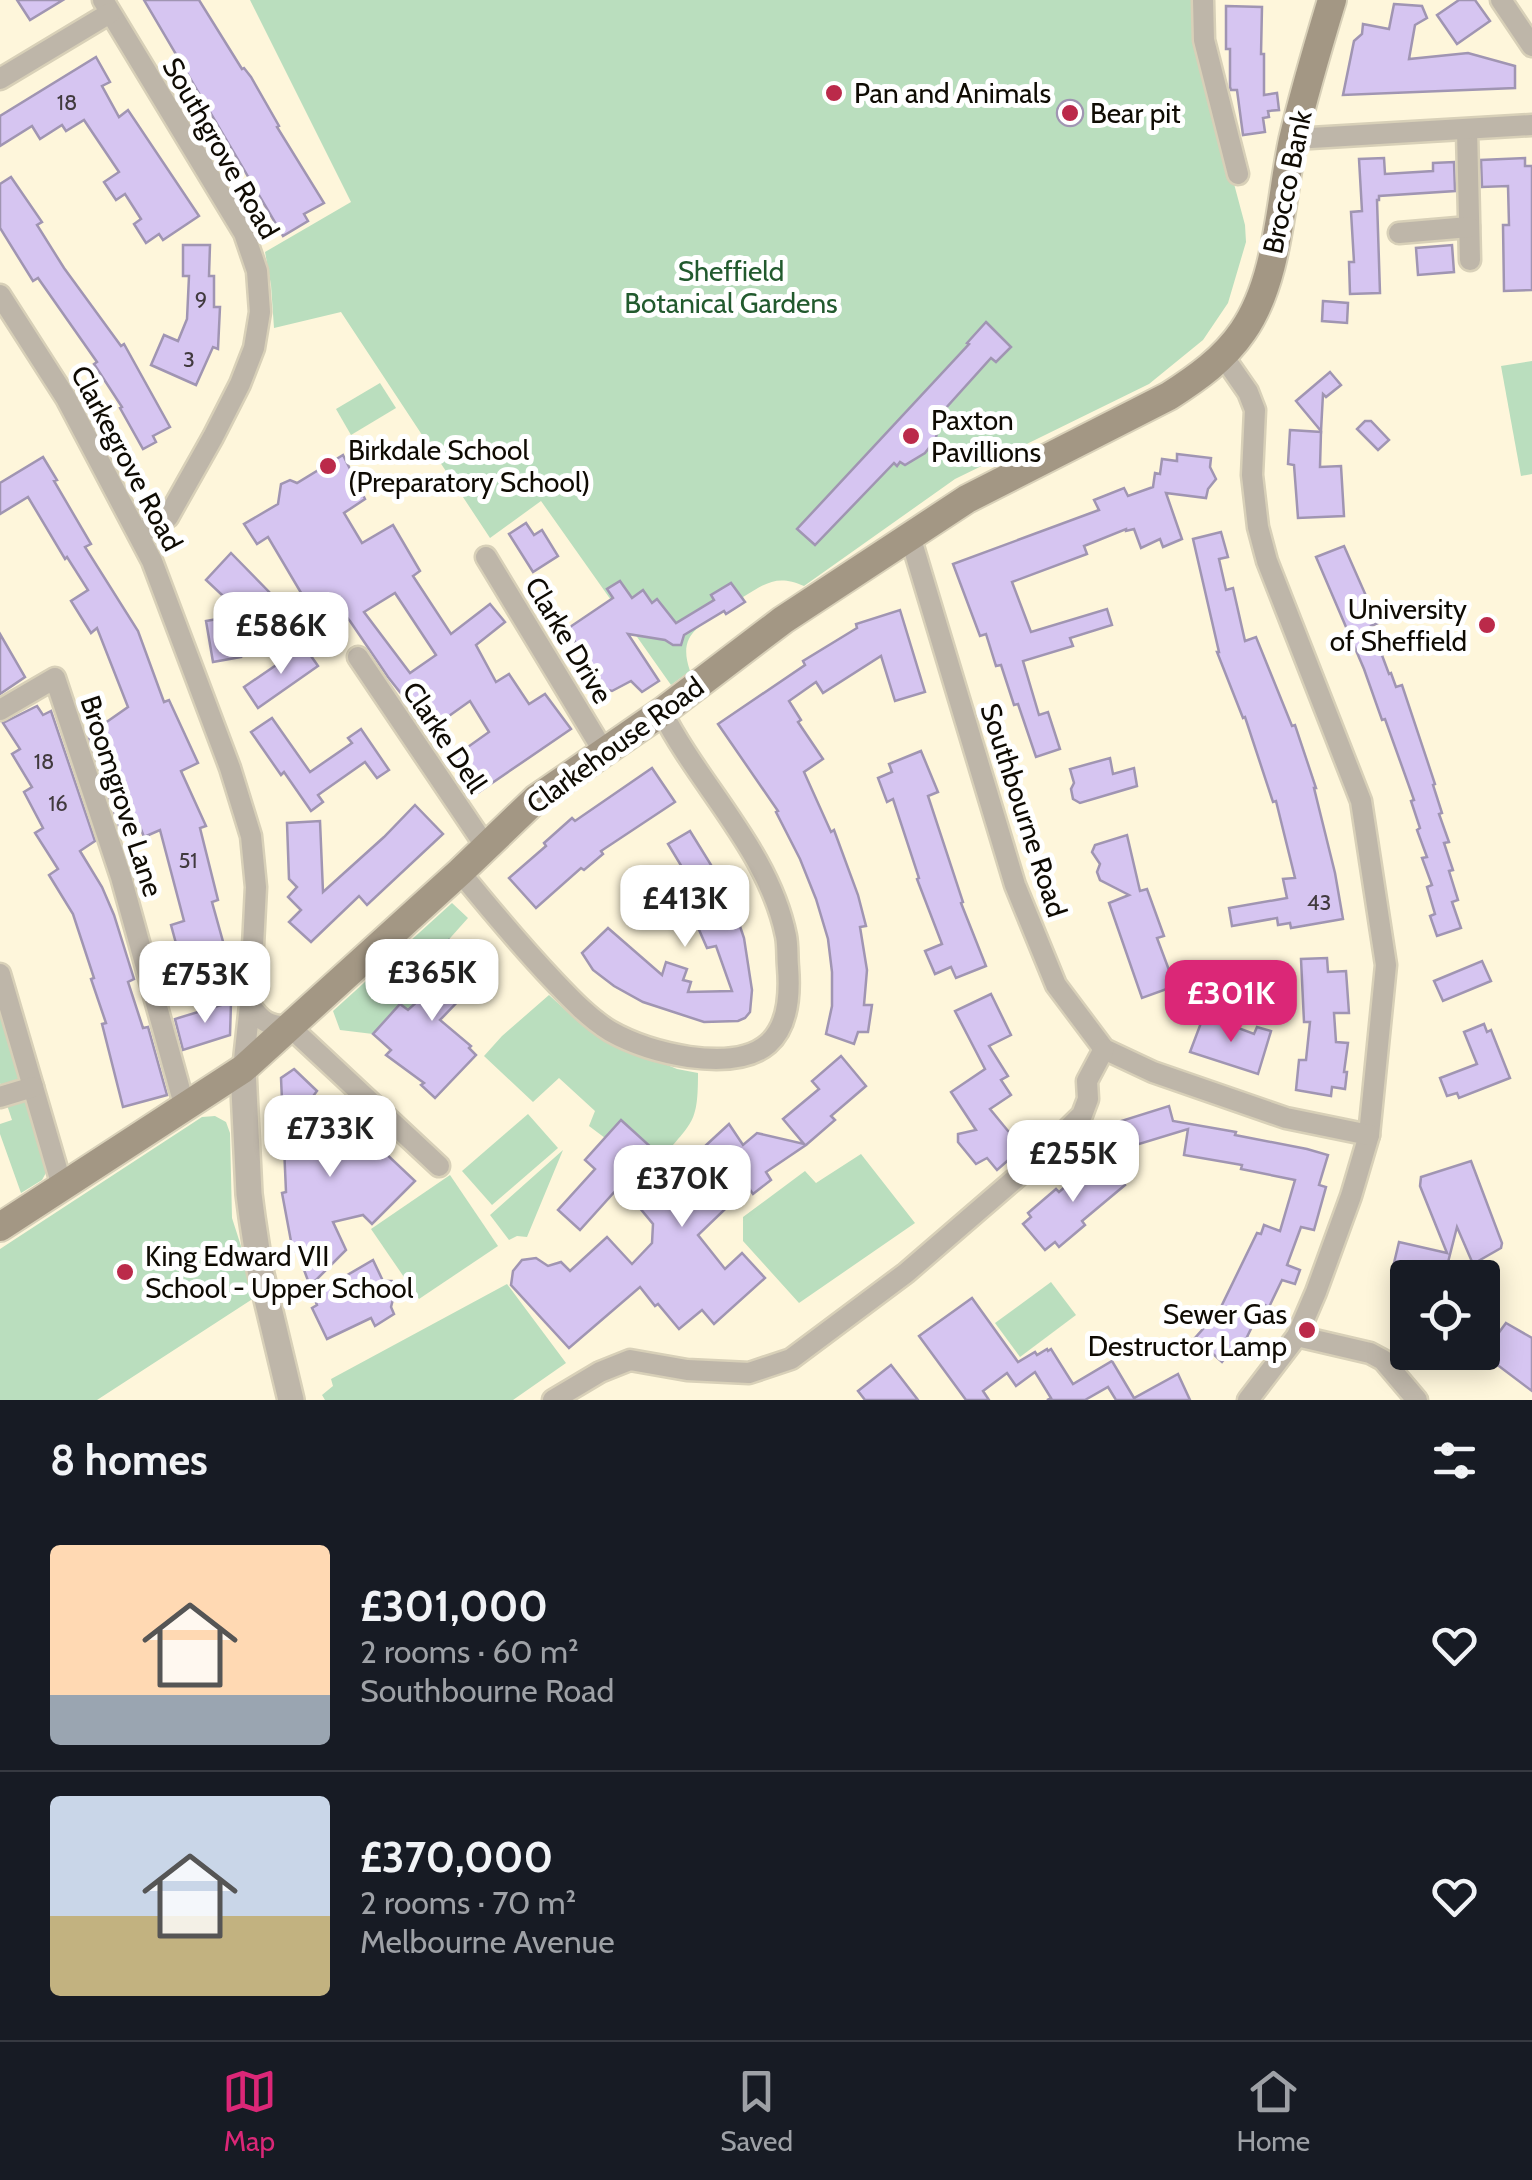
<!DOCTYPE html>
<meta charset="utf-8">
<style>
:root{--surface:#171b24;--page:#242831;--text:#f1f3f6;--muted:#9ea1a6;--line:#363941;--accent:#db2777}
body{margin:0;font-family:Cabin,sans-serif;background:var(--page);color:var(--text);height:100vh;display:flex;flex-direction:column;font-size:38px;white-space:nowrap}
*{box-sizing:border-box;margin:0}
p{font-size:32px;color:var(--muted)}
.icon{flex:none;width:55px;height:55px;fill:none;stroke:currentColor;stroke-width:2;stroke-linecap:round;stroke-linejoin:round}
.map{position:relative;height:1400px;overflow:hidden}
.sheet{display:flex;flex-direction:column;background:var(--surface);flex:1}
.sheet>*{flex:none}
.controls{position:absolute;left:1390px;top:1260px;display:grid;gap:20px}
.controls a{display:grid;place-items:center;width:110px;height:110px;border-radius:10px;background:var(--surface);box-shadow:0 5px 25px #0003;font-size:50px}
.price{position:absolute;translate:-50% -85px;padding:0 22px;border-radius:20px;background:#fff;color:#222;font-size:32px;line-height:65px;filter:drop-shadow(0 2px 5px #0008)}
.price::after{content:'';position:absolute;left:50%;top:60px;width:30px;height:22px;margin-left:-15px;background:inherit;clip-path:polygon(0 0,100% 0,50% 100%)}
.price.current{background:var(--accent);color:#fff}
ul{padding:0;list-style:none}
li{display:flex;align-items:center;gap:30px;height:250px;padding:0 50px}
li+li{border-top:2px solid var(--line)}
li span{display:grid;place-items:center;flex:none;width:280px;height:200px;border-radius:10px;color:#555}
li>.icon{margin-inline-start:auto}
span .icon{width:120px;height:120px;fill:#fffc;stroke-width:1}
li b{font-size:42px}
h2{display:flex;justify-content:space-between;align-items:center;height:120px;padding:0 50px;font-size:42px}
.menu{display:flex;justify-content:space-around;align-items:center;height:140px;border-top:2px solid var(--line);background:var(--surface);font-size:28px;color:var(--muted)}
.menu a{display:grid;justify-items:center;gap:5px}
.menu .current{color:var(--accent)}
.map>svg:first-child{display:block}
</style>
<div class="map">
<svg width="1532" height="1400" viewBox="0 0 1532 1400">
<rect width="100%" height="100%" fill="#fef6db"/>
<g fill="#badebe">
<path d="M250,0h946l-4,26 53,199 1,17 -18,61 -25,37 -54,44 -194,95 -151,107c-27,-12 -38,-3 -61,11l2,5 -19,12 -3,-3c-27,17 -45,25 -33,60l-19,14 -130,-184 -51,37 -149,-226 -67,16 -3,-43 -6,-33 86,-50z"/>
<polygon points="1532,361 1532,474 1521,476 1501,366"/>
<polygon points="380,383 396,408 351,435 336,409"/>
<polygon points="452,903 468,918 418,974 430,990 413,1015 400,1004 373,1034 340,1030 333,1011"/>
<path d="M549,995l34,31 43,25 22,6 29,12 21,4c0,50 -5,48 -36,85l-41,-37 -16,17 -16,-12 6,-15 -36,-33 -26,24 -49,-46 18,-20z"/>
<polygon points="0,1013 22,1082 2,1089 0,1083"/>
<polygon points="25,1097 47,1171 42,1180 21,1193 0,1134 0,1124 12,1120 6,1102"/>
<polygon points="528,1114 558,1148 492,1205 462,1171"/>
<polygon points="215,1116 226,1122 230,1133 232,1218 257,1296 97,1400 0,1400 0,1249 202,1117"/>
<polygon points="563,1150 527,1237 517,1236 509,1240 490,1215"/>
<polygon points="861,1154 915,1223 799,1303 743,1241 743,1217 805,1171 816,1183"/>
<polygon points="450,1175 498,1246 419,1299 371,1229"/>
<polygon points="1051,1282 1076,1315 1020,1357 995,1323"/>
<polygon points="507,1284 566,1363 513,1400 325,1400 322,1395 333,1386 331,1379"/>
</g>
<g fill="#d6c5f1" stroke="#a095b2" stroke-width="2.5" fill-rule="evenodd">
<polygon points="17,0 63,0 30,20"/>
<polygon points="144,0 199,0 242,69 244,68 251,77 279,126 277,127 324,203 304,214 308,221 283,236"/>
<polygon points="1459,0 1475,0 1490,21 1457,44 1437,15"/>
<polygon points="1394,4 1422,6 1427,18 1415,25 1409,59 1468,53 1515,66 1515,88 1343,95 1354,41 1362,34 1363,24 1389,29"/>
<polygon points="1226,6 1262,7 1261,54 1264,54 1264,95 1277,93 1279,110 1268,111 1269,117 1263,118 1265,132 1243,135 1237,90 1231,90 1230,87 1230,49 1226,49"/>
<polygon points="96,57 110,82 102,86 119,117 128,110 199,216 163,240 159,234 146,243 134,224 141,219 125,194 116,200 104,182 119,172 84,120 66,131 62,125 40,139 32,126 0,146 0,116"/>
<circle cx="1070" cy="113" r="13"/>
<polygon points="1384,158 1385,174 1433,171 1433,163 1454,162 1455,191 1379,196 1379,200 1377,200 1380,293 1350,294 1349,262 1354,262 1351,212 1362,211 1359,159"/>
<polygon points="1525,158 1525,166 1532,166 1532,290 1504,291 1503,225 1509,225 1508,186 1482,187 1481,160"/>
<polygon points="11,177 42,222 37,225 64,268 121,346 124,344 170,427 153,436 156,442 143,449 120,408 122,407 94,364 97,362 38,278 33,281 0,228 0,184"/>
<polygon points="183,245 210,245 209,276 214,276 214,307 220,307 218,349 213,347 196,385 151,365 164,335 178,341 187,319 189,276 183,276"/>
<polygon points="1452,245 1454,272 1418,275 1416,248"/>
<polygon points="1323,301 1348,303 1347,323 1322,321"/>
<polygon points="986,322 1011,347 996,362 991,358 936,419 937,422 935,426 938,431 935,440 925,453 905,465 900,462 897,466 894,463 815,545 797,529 969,344 967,343"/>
<polygon points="1330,372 1341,385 1326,397 1323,394 1321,431 1296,401"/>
<polygon points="1365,421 1371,421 1389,440 1378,450 1357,429"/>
<polygon points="1290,430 1321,432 1320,467 1341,466 1344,516 1298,518 1294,465 1288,464"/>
<polygon points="1177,454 1211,458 1210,467 1216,479 1208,489 1206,498 1166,493 1182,539 1163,547 1160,539 1141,548 1134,529 1126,531 1126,529 1084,546 1087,554 1012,582 1031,632 1107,609 1112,625 1070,638 1073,646 1023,661 1039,715 1048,712 1060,749 1036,757 1018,704 1014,705 1001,665 996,666 986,634 980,636 953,564 1099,510 1094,500 1124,488 1128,496 1153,487 1155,473 1160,474 1162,459 1177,461"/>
<path d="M343,455l22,44 -21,14 18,30 31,-18 27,46 -7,5 38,58 39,-30 15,18 -29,23 20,37 13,-8 20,30 16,-10 26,35 -95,65 -25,-35 38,-27 -19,-31 -38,27 -25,-35 -4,3 -15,-19 -38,-56 -19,-22 -15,9h-6l-42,-71 -11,7 -13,-20 34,-20 3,-20 9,-4 7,3zM395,593l41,62 -26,18 -46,-61z"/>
<polygon points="43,457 57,480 54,481 91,544 85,547 138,631 164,702 169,700 198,763 181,771 206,826 200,828 218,900 212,902 227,956 183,969 171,925 184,921 160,830 144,837 139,824 121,832 88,735 128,707 97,628 91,633 71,601 88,590 67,557 65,559 28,497 0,514 0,483"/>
<polygon points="526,523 534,535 542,530 558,556 533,572 509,534"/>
<polygon points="1221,532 1228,557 1219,559 1226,590 1233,588 1245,641 1256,637 1292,726 1295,725 1316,788 1314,788 1335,873 1343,919 1291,928 1290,923 1278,925 1277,918 1232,926 1229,908 1287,898 1283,879 1295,878 1276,801 1273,802 1245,717 1243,718 1217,652 1219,652 1193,539"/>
<polygon points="1344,546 1378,623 1371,626 1389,674 1391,673 1396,687 1402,685 1435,784 1433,785 1442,813 1439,814 1449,842 1444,843 1453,870 1449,871 1458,900 1452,902 1461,928 1437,936 1430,916 1435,914 1427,887 1432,885 1422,858 1427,857 1417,830 1420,828 1411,801 1414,800 1385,719 1382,720 1364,669 1316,557"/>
<polygon points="231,553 276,599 237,609 206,580"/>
<polygon points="620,581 632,598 643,590 652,603 657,599 676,623 714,600 711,595 731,583 745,602 726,614 724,611 684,635 681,645 673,645 665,640 628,634 659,681 642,692 631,681 612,691 605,689 567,629 613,598 607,589"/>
<polygon points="900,610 925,692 895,701 881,656 823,693 816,682 789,701 801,720 798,722 823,759 804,772 831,832 834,830 858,895 866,926 860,927 867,970 864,1005 872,1005 868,1032 858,1032 854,1044 826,1034 832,1006 832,972 828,939 816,899 800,859 776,812 778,811 718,724 805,665 803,661 857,628 856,624"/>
<polygon points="234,616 241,657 213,662 206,621"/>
<polygon points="0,634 25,677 0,694"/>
<polygon points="304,646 318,666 258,708 244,687"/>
<polygon points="37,706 43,715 51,711 95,841 80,851 102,887 114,915 134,979 128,982 143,1028 148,1027 167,1095 123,1107 102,1024 106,1023 91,979 94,978 73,914 49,875 58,869 35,833 43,828 24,792 32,787 12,754 20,749 3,723"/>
<polygon points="272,718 310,772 352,743 348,738 361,729 389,770 377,778 365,762 318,795 323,802 311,811 284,772 281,775 251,732"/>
<polygon points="921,751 938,792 928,796 963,902 961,903 986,966 956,978 951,967 935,974 925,951 942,944 917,879 919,878 893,799 887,802 878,778 892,772 889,764"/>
<polygon points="1110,758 1113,774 1134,768 1137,786 1080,803 1073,799 1071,789 1074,783 1070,769"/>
<polygon points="652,768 675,802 601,851 603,854 584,870 581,868 536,908 509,878 546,846 544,843 572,818 575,821"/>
<polygon points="415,805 443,834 367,905 359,896 311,942 289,922 301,910 288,897 297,887 289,879 287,823 320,821 323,892 384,837"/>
<polygon points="690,831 729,894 744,938 752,990 750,1012 745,1018 738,1021 704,1022 643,1002 614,986 593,970 582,953 608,928 662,975 666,962 687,969 683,980 691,982 688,992 732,991 716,946 707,948 676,877 685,872 668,844"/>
<polygon points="1127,835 1140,891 1147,889 1164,936 1157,938 1175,986 1142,998 1109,903 1129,895 1100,880 1097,872 1100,864 1092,852 1095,845"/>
<polygon points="449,940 481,970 458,991 463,996 440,1020 471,1046 469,1048 476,1055 435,1098 421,1085 424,1083 386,1055 391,1050 373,1034 400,1004 408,1010 430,990 418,974"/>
<polygon points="1327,958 1328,972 1346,971 1349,1013 1334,1013 1336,1042 1348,1043 1344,1072 1347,1072 1345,1089 1332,1087 1331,1096 1296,1090 1299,1060 1306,1060 1310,1022 1304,1022 1301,959"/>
<polygon points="1482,961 1491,981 1443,1001 1434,981"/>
<polygon points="991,994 1011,1035 989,1046 1008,1076 1001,1080 1011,1095 990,1109 1022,1148 997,1170 987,1158 976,1164 958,1142 958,1134 976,1130 951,1092 985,1069 955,1011"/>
<polygon points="231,1002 230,1035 183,1050 175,1019"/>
<polygon points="1204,1015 1254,1034 1257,1027 1271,1031 1258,1074 1190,1052"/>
<polygon points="1484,1024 1487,1032 1491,1030 1510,1078 1459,1098 1457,1093 1447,1096 1440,1078 1477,1064 1464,1032"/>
<polygon points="841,1056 866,1086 831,1116 835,1120 806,1145 766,1172 771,1180 753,1194 748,1187 698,1235 725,1269 742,1253 765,1278 714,1324 702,1310 679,1329 658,1304 655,1306 640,1287 569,1348 511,1285 513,1271 522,1260 536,1258 548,1266 561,1262 570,1271 607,1237 632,1264 652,1243 653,1224 639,1207 729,1124 743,1145 757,1133 804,1144 783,1119 819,1089 812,1081"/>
<polygon points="294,1069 317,1091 305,1107 314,1148 345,1115 415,1181 372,1224 363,1215 333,1222 346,1250 310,1286 297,1251 293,1252 282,1193 286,1192 281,1078"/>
<polygon points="1169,1106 1173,1121 1236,1132 1235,1135 1307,1149 1328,1155 1319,1185 1326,1187 1314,1230 1301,1227 1287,1265 1300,1270 1295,1284 1282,1280 1269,1307 1263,1304 1247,1337 1249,1339 1239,1351 1234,1347 1222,1362 1195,1338 1219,1311 1257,1233 1261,1234 1264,1225 1280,1231 1295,1180 1241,1169 1242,1165 1184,1155 1188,1129 1126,1148 1118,1122"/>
<polygon points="621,1120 653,1149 580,1230 558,1210 595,1169 585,1160"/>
<polygon points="1101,1156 1125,1185 1082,1221 1085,1225 1059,1247 1055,1242 1045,1250 1023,1224 1031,1217 1028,1213 1056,1189 1059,1192"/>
<polygon points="1471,1161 1502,1243 1501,1248 1473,1264 1457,1227 1446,1270 1440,1275 1394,1263 1399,1242 1447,1253 1420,1186 1421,1177"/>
<polygon points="373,1260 383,1281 392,1281 396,1288 391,1307 394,1314 375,1326 371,1318 327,1339 312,1308 317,1305 313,1295"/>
<polygon points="972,1298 1018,1362 1035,1352 1037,1355 1047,1349 1048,1351 1051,1349 1073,1384 1112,1361 1134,1398 1178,1374 1190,1400 1116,1400 1108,1387 1085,1400 1047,1400 1051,1398 1035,1372 1016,1386 1007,1373 983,1391 989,1400 966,1400 919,1336"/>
<polygon points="1506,1323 1532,1338 1532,1391 1483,1354"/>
<polygon points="891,1365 918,1400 865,1400 858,1391"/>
</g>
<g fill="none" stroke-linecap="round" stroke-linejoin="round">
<g stroke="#d8d0b8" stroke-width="25">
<g id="minor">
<polyline points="103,0 244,233 257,271 260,312 254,348 240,384 213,437 168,517 139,534"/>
<polyline points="1203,0 1204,40 1238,174"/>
<polyline points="1501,0 1532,46"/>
<polyline points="0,79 110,13"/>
<polyline points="1467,130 1470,260"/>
<polyline points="1294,139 1532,125"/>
<polyline points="1399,233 1469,227"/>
<polyline points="0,295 66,398 152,561 230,768 251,836 256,887 250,1005 243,1069"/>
<polyline points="1223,356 1248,392 1255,410 1252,475 1258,527 1267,561 1361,801 1386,965 1369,1135 1351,1196 1316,1292 1297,1336 1248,1400"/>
<polyline points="910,536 1015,885 1056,985 1104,1049 1153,1072 1286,1118 1369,1135"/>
<polyline points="486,557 604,752"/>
<polyline points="358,657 486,847"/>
<polyline points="0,710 55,678 121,877 185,1108"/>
<path d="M460,872c30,37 61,74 94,109 17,18 35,37 56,50 23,13 53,22 79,26 73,10 105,-15 99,-90 -1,-10 0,-21 -2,-31 -17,-85 -86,-149 -124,-224"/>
<polyline points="0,974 62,1186"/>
<path d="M250,1005c11,16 19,22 39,21l150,140"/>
<polyline points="0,1097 33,1087"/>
<polyline points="1297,1336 1370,1353 1383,1360 1417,1400"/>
<polyline points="553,1400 600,1372 630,1360 687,1370 749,1373 791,1359 906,1273 1030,1166 1082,1115 1088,1099 1087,1081 1104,1049"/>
</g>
</g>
<g stroke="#d8d0b8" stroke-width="30">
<polyline id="tertiary" points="243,1069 249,1194 252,1217 260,1270 291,1400"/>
</g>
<g stroke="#d8d0b8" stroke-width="32">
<path id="secondary" d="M0,1227l243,-158 217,-197 76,-73 126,-87 121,-92 184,-121 202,-103c28,-18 55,-37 74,-65 36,-52 37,-130 50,-191 11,-47 25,-94 39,-140"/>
</g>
<use href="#minor" stroke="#beb6a9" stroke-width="20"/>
<use href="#tertiary" stroke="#beb6a9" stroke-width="25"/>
<use href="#secondary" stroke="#a39784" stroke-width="28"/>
</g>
<g fill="#bb2a4a" stroke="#fff" stroke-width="4">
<circle cx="834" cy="93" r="10"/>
<circle cx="1070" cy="113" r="10"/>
<circle cx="911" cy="436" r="10"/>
<circle cx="328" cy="466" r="10"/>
<circle cx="1487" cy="625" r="10"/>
<circle cx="125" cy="1272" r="10"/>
<circle cx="1307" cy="1330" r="10"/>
</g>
<g text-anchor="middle" stroke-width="10" stroke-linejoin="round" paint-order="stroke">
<g font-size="22" fill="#413a3e">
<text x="67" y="110">18</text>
<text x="201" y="307">9</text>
<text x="189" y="367">3</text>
<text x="44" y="769">18</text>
<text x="58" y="811">16</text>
<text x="188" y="868">51</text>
<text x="1319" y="910">43</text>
</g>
<g font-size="28" fill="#0f0b03" stroke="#fff" text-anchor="start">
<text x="854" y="103">Pan and Animals</text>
<text x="1090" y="123">Bear pit</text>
<text x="931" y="430">Paxton<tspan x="931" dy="32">Pavillions</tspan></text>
<text x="348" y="460">Birkdale School<tspan x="348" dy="32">(Preparatory School)</tspan></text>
<text x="1467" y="619" text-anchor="end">University<tspan x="1467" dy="32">of Sheffield</tspan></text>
<text x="145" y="1266">King Edward VII<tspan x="145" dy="32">School - Upper School</tspan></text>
<text x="1287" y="1324" text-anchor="end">Sewer Gas<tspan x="1287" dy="32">Destructor Lamp</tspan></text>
</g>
<g font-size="28" fill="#0f0b03" stroke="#fff">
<text transform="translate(221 148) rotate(60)" y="10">Southgrove Road</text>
<text transform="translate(1287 182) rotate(-78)" y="10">Brocco Bank</text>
<text transform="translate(127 458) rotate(62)" y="10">Clarkegrove Road</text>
<text transform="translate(569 640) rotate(59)" y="10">Clarke Drive</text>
<text transform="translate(445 737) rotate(56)" y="10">Clarke Dell</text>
<text transform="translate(615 745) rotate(-36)" y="10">Clarkehouse Road</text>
<text transform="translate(122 796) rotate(72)" y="10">Broomgrove Lane</text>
<text transform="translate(1024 810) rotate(72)" y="10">Southbourne Road</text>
</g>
<g font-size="28" fill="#225a2e" stroke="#fff">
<text x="731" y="281">Sheffield<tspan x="731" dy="32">Botanical Gardens</tspan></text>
</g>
</g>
</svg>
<div class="controls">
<a><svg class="icon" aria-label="locate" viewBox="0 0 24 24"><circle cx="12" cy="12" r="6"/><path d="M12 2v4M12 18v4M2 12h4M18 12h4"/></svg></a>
</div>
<b class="price" style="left:281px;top:677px">£586K</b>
<b class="price" style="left:685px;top:950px">£413K</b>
<b class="price" style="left:432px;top:1024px">£365K</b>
<b class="price" style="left:205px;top:1026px">£753K</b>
<b class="price current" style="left:1231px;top:1045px">£301K</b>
<b class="price" style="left:330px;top:1180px">£733K</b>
<b class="price" style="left:1073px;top:1205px">£255K</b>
<b class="price" style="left:682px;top:1230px">£370K</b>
</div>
<section class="sheet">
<h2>8 homes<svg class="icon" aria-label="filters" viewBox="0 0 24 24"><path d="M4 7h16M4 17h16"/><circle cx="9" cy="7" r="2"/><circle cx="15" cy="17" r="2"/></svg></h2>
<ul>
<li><span style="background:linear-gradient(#ffd9b3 75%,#9aa5b1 0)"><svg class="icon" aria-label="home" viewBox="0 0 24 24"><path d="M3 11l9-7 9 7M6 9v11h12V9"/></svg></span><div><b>£301,000</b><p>2 rooms · 60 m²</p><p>Southbourne Road</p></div><svg class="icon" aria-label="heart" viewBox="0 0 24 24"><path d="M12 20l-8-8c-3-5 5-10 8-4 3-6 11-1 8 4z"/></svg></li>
<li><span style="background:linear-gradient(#c9d6e8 60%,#c2b280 0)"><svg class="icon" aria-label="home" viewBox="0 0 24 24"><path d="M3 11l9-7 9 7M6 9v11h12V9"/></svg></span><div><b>£370,000</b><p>2 rooms · 70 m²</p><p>Melbourne Avenue</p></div><svg class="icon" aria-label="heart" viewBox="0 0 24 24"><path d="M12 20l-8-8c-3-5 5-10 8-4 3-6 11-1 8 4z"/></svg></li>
</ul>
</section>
<nav class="menu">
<a class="current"><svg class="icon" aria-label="map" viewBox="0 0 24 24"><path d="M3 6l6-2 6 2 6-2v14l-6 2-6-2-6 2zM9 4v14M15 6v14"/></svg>Map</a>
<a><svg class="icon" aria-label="saved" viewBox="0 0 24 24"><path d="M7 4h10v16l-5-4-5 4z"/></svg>Saved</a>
<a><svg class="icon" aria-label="home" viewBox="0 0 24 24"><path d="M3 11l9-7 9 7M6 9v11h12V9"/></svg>Home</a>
</nav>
